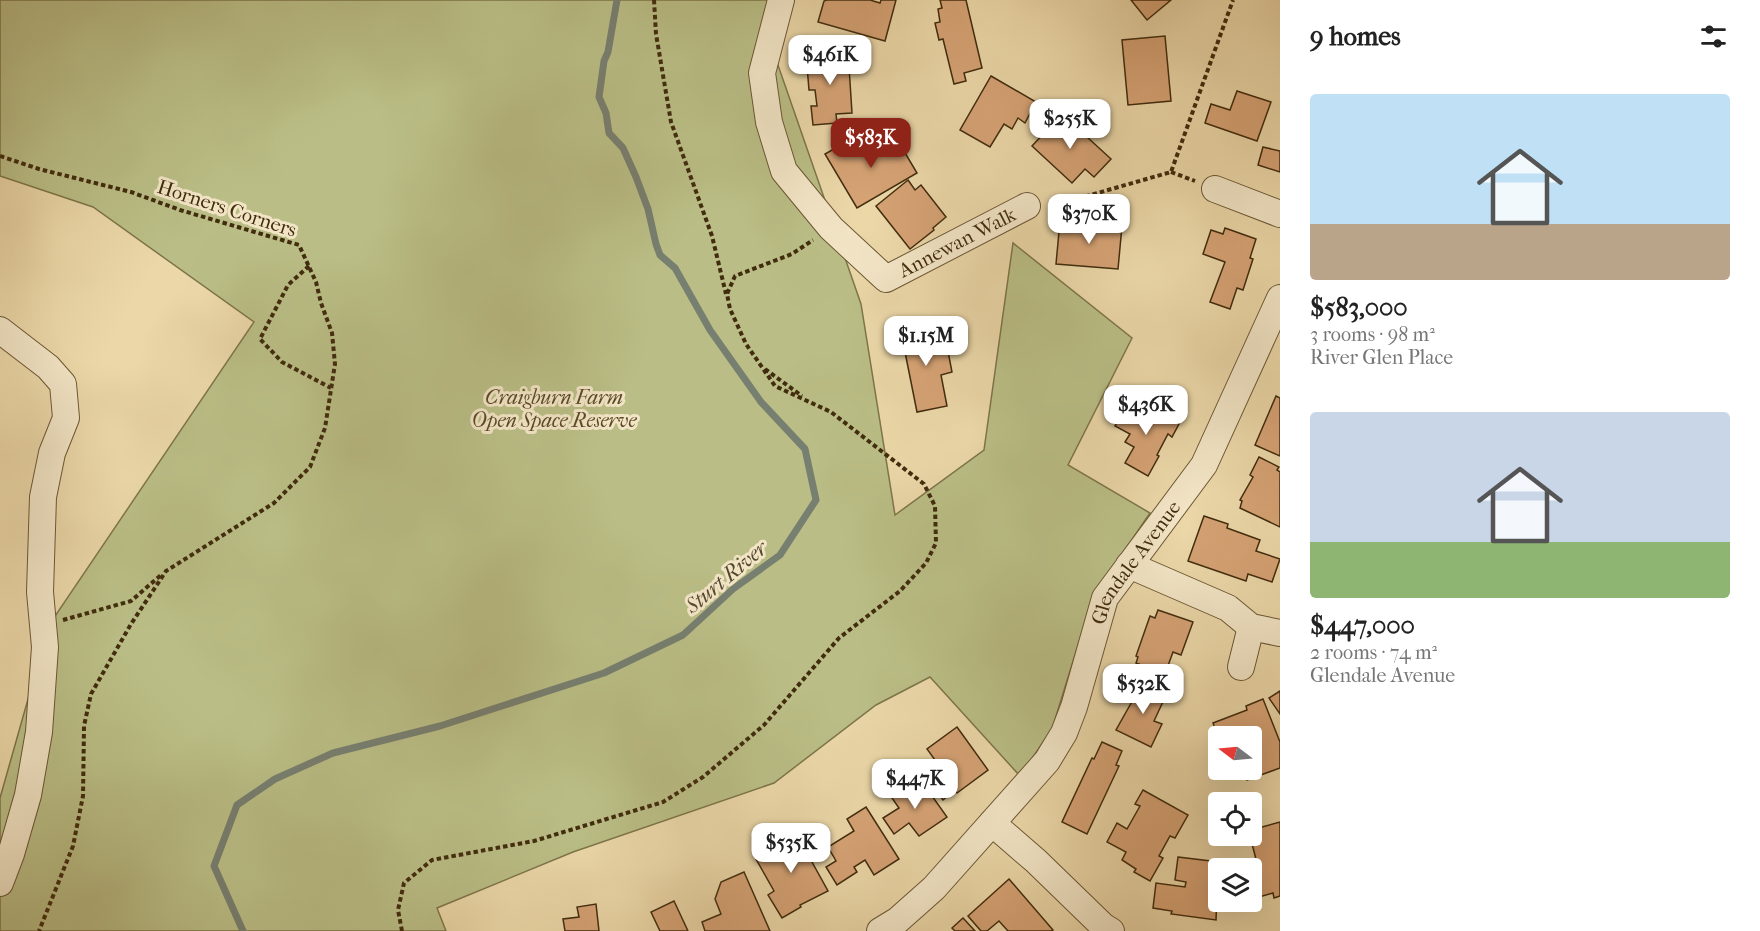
<!DOCTYPE html>
<meta charset="utf-8">
<style>
:root{--surface:#fff;--page:#f2f2f2;--text:#222;--muted:#767676;--accent:#8f2418}
body{margin:0;font-family:"IM FELL French Canon",serif;background:var(--page);color:var(--text);height:100vh;display:flex;flex-direction:column;font-size:22px;white-space:nowrap}
*{box-sizing:border-box;margin:0}
p{font-size:20px;color:var(--muted)}
.icon{flex:none;width:33px;height:33px;fill:none;stroke:currentColor;stroke-width:2;stroke-linecap:round;stroke-linejoin:round}
.map{position:relative;flex:1;overflow:hidden}
.sheet{display:flex;flex-direction:column;background:var(--surface);width:480px}
.sheet>*{flex:none}
.needle{width:39px;rotate:286deg}
.tools{position:absolute;left:1208px;top:726px;display:grid;gap:12px}
.tools a{display:grid;place-items:center;width:54px;height:54px;border-radius:6px;background:var(--surface);box-shadow:0 6px 24px #0002;font-size:30px}
.price{position:absolute;translate:-50% -51px;padding:0 14px;border-radius:12px;background:#fff;color:#222;font-size:20px;line-height:39px;filter:drop-shadow(0 2px 3px #0008)}
.price::after{content:'';position:absolute;left:50%;top:36px;width:18px;height:14px;margin-left:-9px;background:inherit;clip-path:polygon(0 0,100% 0,50% 100%)}
.price.selected{background:var(--accent);color:#fff}
ul{padding:0;list-style:none}
li{display:grid;align-content:center;gap:12px;height:318px;padding:0 30px}
li span{display:grid;place-items:center;height:186px;border-radius:6px;color:#555}
li>.icon{margin-inline-start:auto}
span .icon{width:108px;height:108px;fill:#fffc;stroke-width:1}
li b{font-size:26px}
h2{display:flex;justify-content:space-between;align-items:center;height:72px;padding:0 30px;font-size:26px}
main{display:flex;flex:1;min-height:0}
.map>svg:first-child{display:block}
</style>
<main>
<div class="map">
<svg width="1280" height="931" viewBox="0 0 1280 931">
<rect width="100%" height="100%" fill="#ebd7a8"/>
<filter id="stains"><feTurbulence type="fractalNoise" baseFrequency=".00333" numOctaves="4"/><feColorMatrix values="0 0 0 0 .2 0 0 0 0 .09 0 0 0 0 .02 0 0 0 .5 -.17"/></filter>
<radialGradient id="worn" r=".72"><stop offset=".6" stop-color="#630" stop-opacity="0"/><stop offset="1" stop-color="#630" stop-opacity=".3"/></radialGradient>
<polygon fill="#babe86" stroke="#7e754a" stroke-width="1.5" points="0,0 770,0 763,22 861,304 895,515 984,450 1013,243 1132,338 1068,465 1150,513 1093,597 1052,729 1020,776 930,677 876,705 774,783 573,852 437,908 446,931 0,931 0,798 49,625 254,322 93,207 0,176"/>
<g fill="none" stroke-linecap="round" stroke-linejoin="round">
<polyline stroke="#777f70" stroke-width="7" points="243,931 214,866 237,805 275,779 333,753 440,726 604,673 683,635 733,589 780,555 816,500 805,449 761,402 710,330 675,268 660,255 656,244 648,209 636,177 623,148 609,133 606,113 599,97 604,61 608,52 617,0"/>
</g>
<g fill="#d5a274" stroke="#412c0e" stroke-width="1.5">
<polygon points="827,0 870,0 880,3 881,0 896,0 885,41 818,22 824,1"/>
<polygon points="940,0 966,0 982,68 964,73 966,81 954,84 943,39 939,40 935,23 940,22 938,9 942,8"/>
<polygon points="1131,0 1171,0 1147,20"/>
<polygon points="1165,36 1171,101 1128,105 1122,40"/>
<polygon points="848,51 852,113 836,114 837,123 813,125 811,106 817,106 815,90 809,90 806,54"/>
<polygon points="991,76 1036,102 1025,123 1018,118 1012,129 1004,124 990,147 960,130"/>
<polygon points="1237,91 1271,102 1257,141 1205,123 1211,104 1230,110"/>
<polygon points="1062,114 1111,159 1094,177 1085,169 1072,183 1032,146"/>
<polygon points="895,136 917,173 857,208 825,154 846,142 852,151 866,142 871,150"/>
<polygon points="1263,147 1280,151 1280,172 1258,165"/>
<polygon points="908,180 915,190 921,185 946,217 933,228 934,230 910,249 876,206"/>
<polygon points="1060,221 1122,226 1118,269 1056,264"/>
<polygon points="1225,228 1256,239 1250,258 1253,259 1243,290 1237,288 1230,309 1210,302 1225,262 1203,254 1211,230 1223,234"/>
<polygon points="923,322 927,345 946,341 952,372 941,375 947,406 917,412 900,327"/>
<polygon points="1276,396 1280,398 1280,456 1255,445"/>
<polygon points="1148,404 1180,422 1172,437 1168,434 1157,455 1159,456 1148,476 1125,463 1134,447 1125,442 1130,434 1115,426 1126,406 1142,416"/>
<polygon points="1259,457 1279,467 1277,470 1280,472 1280,527 1240,508 1242,501 1240,500 1253,477 1250,475"/>
<polygon points="1204,516 1228,524 1227,528 1260,540 1256,551 1280,559 1272,582 1248,574 1246,581 1188,561"/>
<polygon points="1158,610 1193,622 1181,655 1173,652 1165,674 1136,663 1138,657 1136,656 1150,616 1155,618"/>
<polygon points="1143,682 1167,693 1154,721 1162,724 1151,747 1116,730"/>
<polygon points="1280,691 1280,714 1269,698"/>
<polygon points="1263,699 1280,742 1280,768 1247,780 1243,770 1251,770 1251,736 1218,737 1213,723 1247,710 1246,706"/>
<polygon points="957,727 988,770 957,793 955,790 943,800 926,777 940,767 927,749"/>
<polygon points="1102,742 1122,751 1116,765 1119,766 1087,834 1062,822 1092,758 1094,759"/>
<polygon points="920,779 947,817 919,836 909,823 894,834 883,818 899,808 892,798"/>
<polygon points="1143,790 1188,815 1175,838 1170,836 1159,856 1163,858 1150,881 1134,872 1136,869 1122,860 1126,852 1107,842 1117,823 1127,829 1140,806 1135,804"/>
<polygon points="866,807 899,859 874,875 865,860 854,867 857,872 837,885 826,867 836,861 828,847 854,831 847,819"/>
<polygon points="1280,822 1280,896 1274,898 1273,893 1252,899 1251,869 1258,867 1250,836 1251,830"/>
<polygon points="792,826 828,891 800,905 801,907 782,918 768,895 774,891 756,859 777,847 780,852 785,849 777,834"/>
<polygon points="1178,857 1227,863 1226,868 1218,868 1216,920 1171,914 1172,911 1153,908 1156,883 1185,887 1186,882 1175,880"/>
<polygon points="744,872 770,931 705,931 702,922 721,914 715,899 721,882"/>
<polygon points="1009,879 1053,930 1051,931 1008,931 999,921 987,931 981,931 968,916"/>
<polygon points="674,901 688,931 660,931 651,912"/>
<polygon points="596,904 599,931 565,931 563,919 579,917 577,907"/>
<polygon points="963,918 975,931 955,931 952,928"/>
</g>
<g fill="none" stroke-linecap="round" stroke-linejoin="round">
<g stroke="#6c5734" stroke-width="28">
<g id="street">
<path id="s1" d="M781,0l-19,73 7,49 15,49 47,57 55,51 141,-73"/>
<polyline points="1215,189 1280,214"/>
<polyline points="0,330 48,367 63,384 66,418 52,453 43,497 40,592 45,647 39,732 28,795 11,854 0,883"/>
<polyline points="1129,565 1228,608 1251,627 1280,633"/>
<polyline points="1241,667 1251,627"/>
<polyline points="992,823 1036,861 1103,926 1111,931"/>
<path id="s2" d="M880,931l18,-11 36,-32 113,-127 17,-28 10,-26 31,-109 99,-133 76,-167"/>
</g>
</g>
<g stroke="#412c0e" stroke-width="4" stroke-dasharray="4.5 3" stroke-linecap="butt">
<polyline points="654,0 656,34 671,122 712,236 726,294"/>
<polyline points="0,156 39,169 131,192 180,210 299,245 316,282 321,303 332,333 335,364 325,428 310,467 274,503 166,571 131,624 91,694 84,726 83,796 73,846 39,931"/>
<polyline points="1171,172 1195,181"/>
<polyline points="1049,205 1059,204 1171,172 1233,0"/>
<polyline points="309,266 288,285 260,339 282,362 331,388"/>
<polyline points="765,369 802,396"/>
<polyline points="63,620 131,601 161,575"/>
<polyline points="402,931 398,910 404,883 432,860 534,841 663,802 703,777 764,725 839,638 900,591 926,563 936,543 935,506 924,484 831,412 775,386 746,344 730,309 727,294 735,276 792,254 813,240"/>
</g>
<use href="#street" stroke="#f2e5c6" stroke-width="26"/>
</g>
<g text-anchor="middle" stroke-width="6" stroke-linejoin="round" paint-order="stroke">
<g font-size="20" fill="#412c0e" stroke="#f2e5c6">
<text transform="translate(227 208) rotate(18)" y="7">Horners Corners</text>
<text dy="7" stroke="none"><textPath href="#s1" startOffset="405">Annewan Walk</textPath></text>
<text dy="7" stroke="none"><textPath href="#s2" startOffset="459">Glendale Avenue</textPath></text>
</g>
<g font-size="20" font-style="italic" fill="#594926" stroke="#f2e5c6">
<text x="554" y="404">Craigburn Farm<tspan x="554" dy="23">Open Space Reserve</tspan></text>
</g>
<g font-size="21" font-style="italic" fill="#53482f" stroke="#f2e5c6">
<text transform="translate(726 577) rotate(-40)" y="7">Sturt River</text>
</g>
</g>
<rect width="100%" height="100%" filter="url(#stains)"/>
<rect width="100%" height="100%" fill="url(#worn)"/>
</svg>
<div class="tools">
<a><svg class="needle" viewBox="-14 -14 28 28"><path d="M0-13l5 13h-10z" fill="#e53935"/><path d="M0 13l5-13h-10z" fill="#767676"/></svg></a>
<a><svg class="icon" aria-label="locate" viewBox="0 0 24 24"><circle cx="12" cy="12" r="6"/><path d="M12 2v4M12 18v4M2 12h4M18 12h4"/></svg></a>
<a><svg class="icon" aria-label="layers" viewBox="0 0 24 24"><path d="M12 4l9 5-9 5-9-5zM3 14l9 5 9-5"/></svg></a>
</div>
<b class="price" style="left:830px;top:86px">$461K</b>
<b class="price" style="left:1070px;top:150px">$255K</b>
<b class="price selected" style="left:871px;top:169px">$583K</b>
<b class="price" style="left:1089px;top:245px">$370K</b>
<b class="price" style="left:926px;top:367px">$1.15M</b>
<b class="price" style="left:1146px;top:436px">$436K</b>
<b class="price" style="left:1143px;top:715px">$532K</b>
<b class="price" style="left:915px;top:810px">$447K</b>
<b class="price" style="left:791px;top:874px">$535K</b>
</div>
<section class="sheet">
<h2>9 homes<svg class="icon" aria-label="filters" viewBox="0 0 24 24"><path d="M4 7h16M4 17h16"/><circle cx="9" cy="7" r="2"/><circle cx="15" cy="17" r="2"/></svg></h2>
<ul>
<li><span style="background:linear-gradient(#bfe0f5 70%,#b9a48a 0)"><svg class="icon" aria-label="home" viewBox="0 0 24 24"><path d="M3 11l9-7 9 7M6 9v11h12V9"/></svg></span><div><b>$583,000</b><p>3 rooms · 98 m²</p><p>River Glen Place</p></div></li>
<li><span style="background:linear-gradient(#c9d6e8 70%,#8fb573 0)"><svg class="icon" aria-label="home" viewBox="0 0 24 24"><path d="M3 11l9-7 9 7M6 9v11h12V9"/></svg></span><div><b>$447,000</b><p>2 rooms · 74 m²</p><p>Glendale Avenue</p></div></li>
</ul>
</section>
</main>
